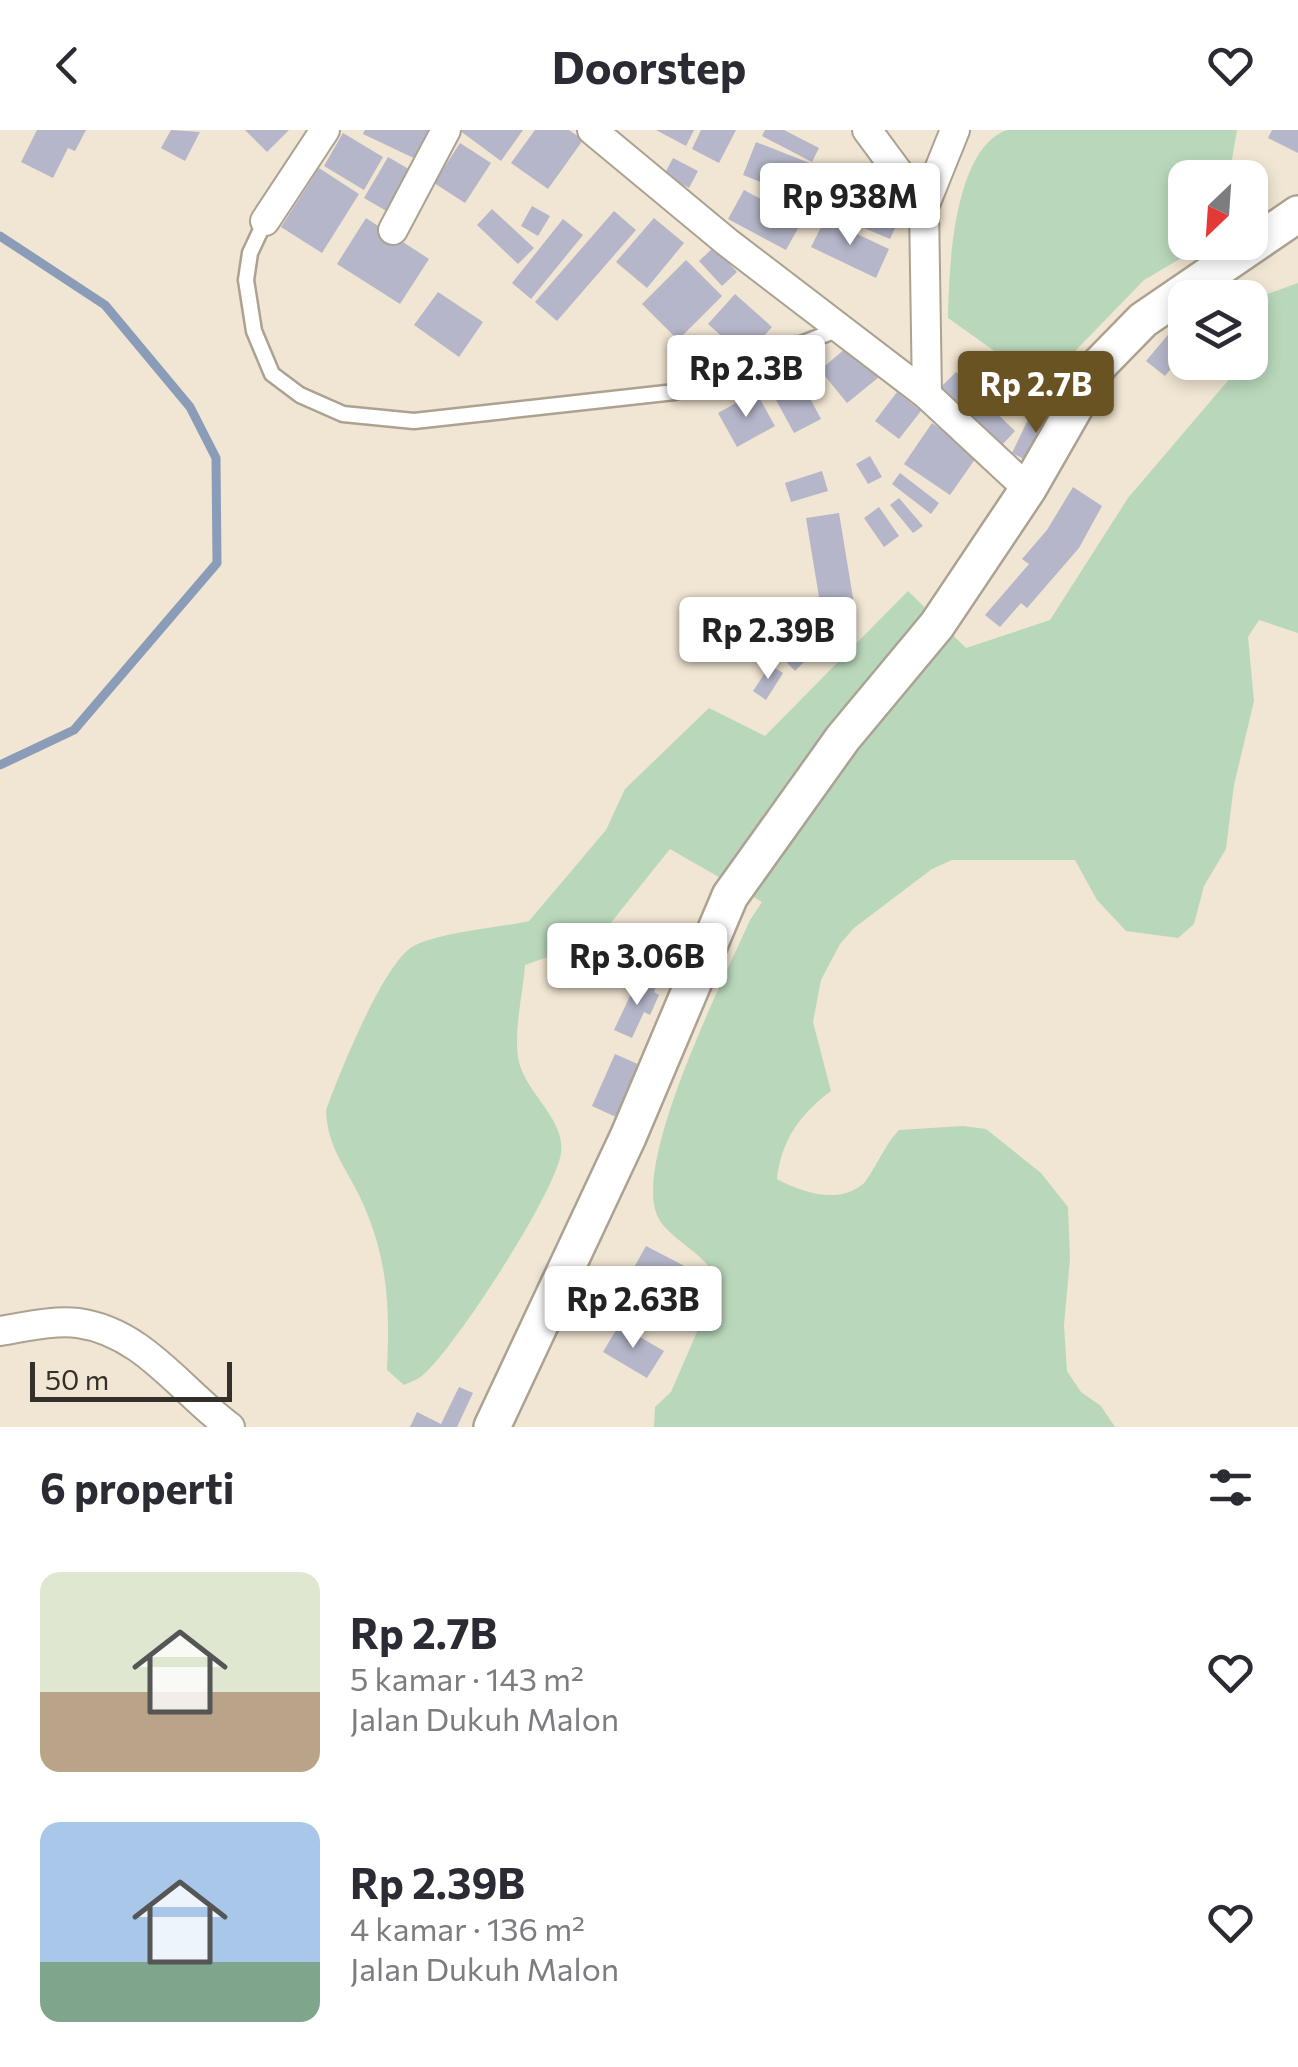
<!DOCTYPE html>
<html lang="id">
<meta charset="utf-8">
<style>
:root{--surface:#fff;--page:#f2f2f3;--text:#2b2b33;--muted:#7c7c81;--accent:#6a5323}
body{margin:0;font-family:Commissioner,sans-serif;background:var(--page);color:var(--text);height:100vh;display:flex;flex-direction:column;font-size:38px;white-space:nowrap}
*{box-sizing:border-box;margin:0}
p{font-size:32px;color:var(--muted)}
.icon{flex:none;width:55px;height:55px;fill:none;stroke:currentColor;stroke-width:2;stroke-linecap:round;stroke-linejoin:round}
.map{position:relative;height:1297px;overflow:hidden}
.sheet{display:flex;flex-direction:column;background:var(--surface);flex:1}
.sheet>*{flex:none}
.needle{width:65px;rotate:205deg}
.tools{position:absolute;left:1168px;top:30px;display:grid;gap:20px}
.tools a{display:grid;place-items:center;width:100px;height:100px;border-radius:20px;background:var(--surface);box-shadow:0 5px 15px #0003;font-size:50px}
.scale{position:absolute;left:30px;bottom:25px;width:202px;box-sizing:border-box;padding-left:10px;border:5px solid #343029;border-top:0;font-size:28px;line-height:35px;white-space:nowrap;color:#343029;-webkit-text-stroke:8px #f1e6d3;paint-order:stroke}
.price{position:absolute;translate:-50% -85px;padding:0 22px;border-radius:10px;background:#fff;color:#222;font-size:32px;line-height:65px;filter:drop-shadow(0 2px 5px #0008)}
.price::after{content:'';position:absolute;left:50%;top:60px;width:30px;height:22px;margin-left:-15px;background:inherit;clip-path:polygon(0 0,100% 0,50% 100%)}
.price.current{background:var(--accent);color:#fff}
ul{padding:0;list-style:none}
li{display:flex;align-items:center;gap:30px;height:250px;padding:0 40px}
li span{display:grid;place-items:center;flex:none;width:280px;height:200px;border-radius:20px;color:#555}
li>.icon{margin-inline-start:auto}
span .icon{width:120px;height:120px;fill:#fffc;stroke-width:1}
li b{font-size:42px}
h2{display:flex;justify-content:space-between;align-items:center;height:120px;padding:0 40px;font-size:42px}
header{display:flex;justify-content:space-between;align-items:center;height:130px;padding:0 40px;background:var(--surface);font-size:45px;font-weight:700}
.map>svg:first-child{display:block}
</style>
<header><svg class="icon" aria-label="back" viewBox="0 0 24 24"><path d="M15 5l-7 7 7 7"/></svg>Doorstep<svg class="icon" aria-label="heart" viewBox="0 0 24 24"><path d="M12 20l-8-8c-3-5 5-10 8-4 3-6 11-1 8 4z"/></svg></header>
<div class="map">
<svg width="1298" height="1297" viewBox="0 0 1298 1297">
<rect width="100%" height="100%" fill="#f1e6d3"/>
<g fill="#b9d8bb">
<path d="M1007,0h230l-8,47 -44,1v64l22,1 -63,37 -98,101 -15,-4 -83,-59c1,-49 5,-169 59,-188z"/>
<path d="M1298,153v350l-39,-13 -11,17 6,64 -20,84 -8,64 -22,37 -10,38 -16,14 -52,-7 -29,-31 -22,-40h-123l-20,9 -78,59 -14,16 -19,36 -8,42 18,69c-31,23 -50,50 -54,88 24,13 61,26 86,5 8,-7 22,-40 36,-54l64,-4 23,3 55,44 27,34 2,52 -6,66 3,46 14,21 20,14 14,21h-461l1,-20 16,-15 48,-111c-16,-31 -52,-42 -62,-66 -24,-56 68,-238 93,-295l12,-18 -92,-53 -65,81 -18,13 -62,22c-2,28 -11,64 -7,92 5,35 48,61 43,96 -5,39 -105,193 -137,221 -5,5 -13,8 -20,11l-17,-15c3,-65 1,-114 -28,-175 -15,-30 -32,-50 -33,-85 14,-38 53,-135 82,-160 20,-17 92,-22 121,-29l77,-91 19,-41 84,-81 56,28 143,-145 58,57 84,-28 78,-122 115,-135 7,-1v-62z"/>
</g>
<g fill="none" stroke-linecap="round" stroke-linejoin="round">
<polyline stroke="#8a9cb8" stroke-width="9" points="0,106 105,175 190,277 216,328 217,433 74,600 0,635"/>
</g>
<g fill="#b5b6c9">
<polygon points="37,0 86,0 75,21 68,18 53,48 21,32"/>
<polygon points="171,0 200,2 185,31 161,18"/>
<polygon points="245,0 289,0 267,22"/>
<polygon points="365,0 432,0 418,30 363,4"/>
<polygon points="459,0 523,0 501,31"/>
<polygon points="535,0 569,0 583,10 548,59 511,33"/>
<polygon points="656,0 694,0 686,16"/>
<polygon points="701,0 736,0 719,33 692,19"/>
<polygon points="765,0 784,0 819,18 812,32 762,6"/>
<polygon points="1272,0 1298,0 1298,23 1268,8"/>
<polygon points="343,3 383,27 364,60 324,36"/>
<polygon points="756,12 817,36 804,69 743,45"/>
<polygon points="460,13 491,33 465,73 434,53"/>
<polygon points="388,27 419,45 395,86 364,68"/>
<polygon points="673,28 698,41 689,58 664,45"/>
<polygon points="319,38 359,64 322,123 281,97"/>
<polygon points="744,60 802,91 786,120 728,89"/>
<polygon points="858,60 903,80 890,109 845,90"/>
<polygon points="532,76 550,86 538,106 521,96"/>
<polygon points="492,79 534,118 518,134 477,95"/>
<polygon points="614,81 636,100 557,191 535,172"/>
<polygon points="366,88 429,129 400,174 337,134"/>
<polygon points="654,88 684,113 647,158 616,132"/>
<polygon points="563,89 583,105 531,169 512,153"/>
<polygon points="825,89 889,119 876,148 811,117"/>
<polygon points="714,117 737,142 722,156 699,131"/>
<polygon points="686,130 722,166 678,210 642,174"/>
<polygon points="438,162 483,192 459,227 414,195"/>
<polygon points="735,164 772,197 745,227 708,194"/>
<polygon points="1172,200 1185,211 1185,221 1165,246 1146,231"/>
<polygon points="852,213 879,247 847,273 820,240"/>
<polygon points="956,242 978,263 963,278 941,257"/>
<polygon points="797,244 821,289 794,303 770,259"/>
<polygon points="756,262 775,296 737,317 718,283"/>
<polygon points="897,262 921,281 899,309 875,291"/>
<polygon points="981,268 1015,301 1002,315 968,283"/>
<polygon points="1034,277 1060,289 1037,336 1012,323"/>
<polygon points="932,293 978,325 950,365 904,334"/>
<polygon points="870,326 882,347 868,354 856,334"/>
<polygon points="822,341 828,361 791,372 785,353"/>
<polygon points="900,343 939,373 931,384 892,354"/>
<polygon points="1073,357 1102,376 1079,418 1027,478 1021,473 1000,497 985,485 1029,434 1022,429 1047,400"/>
<polygon points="899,368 923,396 913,403 890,375"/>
<polygon points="879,377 899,406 884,417 864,388"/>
<polygon points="839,383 854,474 821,479 806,388"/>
<polygon points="805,501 820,516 795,541 780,525"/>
<polygon points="770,535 783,543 766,570 753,561"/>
<polygon points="638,849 656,857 654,862 659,865 650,885 644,882 632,908 614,900"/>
<polygon points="615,924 640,935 616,987 592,976"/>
<polygon points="646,1116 698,1143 686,1168 632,1141"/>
<polygon points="619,1195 664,1221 647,1248 603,1222"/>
<polygon points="459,1257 473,1263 457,1297 410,1297 417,1282 441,1294"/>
</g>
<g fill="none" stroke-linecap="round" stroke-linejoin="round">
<g stroke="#aca291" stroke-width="19">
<polyline id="service" points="265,91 250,123 246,150 254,201 272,244 300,265 343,284 414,291 675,262 842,198"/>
</g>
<g stroke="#aca291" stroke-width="32">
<g id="minor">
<polyline points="592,0 727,112 927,265 1028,359"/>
<polyline points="867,0 924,77"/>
<polyline points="265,91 325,0"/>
<polyline points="393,100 446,0"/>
<polyline points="927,265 924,77 955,0"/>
<path d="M0,1201c25,-4 53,-11 78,-8 65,9 102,67 152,104"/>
</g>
</g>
<g stroke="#aca291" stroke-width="40">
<polyline id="tertiary" points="492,1297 628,1007 730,766 843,608 937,495 1028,359 1099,235 1143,190 1298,84"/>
</g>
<use href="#service" stroke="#fff" stroke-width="14"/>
<use href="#minor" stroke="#fff" stroke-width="28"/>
<use href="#tertiary" stroke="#fff" stroke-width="35"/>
</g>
</svg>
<div class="tools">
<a><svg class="needle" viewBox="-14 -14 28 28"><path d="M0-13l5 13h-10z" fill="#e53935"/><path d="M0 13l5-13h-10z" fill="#7c7c81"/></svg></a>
<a><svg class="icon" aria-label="layers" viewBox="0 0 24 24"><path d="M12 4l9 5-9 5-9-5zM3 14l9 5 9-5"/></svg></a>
</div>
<div class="scale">50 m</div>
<b class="price" style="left:850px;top:118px">Rp 938M</b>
<b class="price" style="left:746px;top:290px">Rp 2.3B</b>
<b class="price current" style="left:1036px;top:306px">Rp 2.7B</b>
<b class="price" style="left:768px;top:552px">Rp 2.39B</b>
<b class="price" style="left:637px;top:878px">Rp 3.06B</b>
<b class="price" style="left:633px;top:1221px">Rp 2.63B</b>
</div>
<section class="sheet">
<h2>6 properti<svg class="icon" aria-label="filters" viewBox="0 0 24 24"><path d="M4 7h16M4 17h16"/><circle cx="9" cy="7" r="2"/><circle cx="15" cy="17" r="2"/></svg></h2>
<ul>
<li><span style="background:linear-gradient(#dfe7d0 60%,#b9a48a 0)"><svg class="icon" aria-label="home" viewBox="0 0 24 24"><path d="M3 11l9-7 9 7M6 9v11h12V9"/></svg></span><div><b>Rp 2.7B</b><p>5 kamar · 143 m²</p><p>Jalan Dukuh Malon</p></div><svg class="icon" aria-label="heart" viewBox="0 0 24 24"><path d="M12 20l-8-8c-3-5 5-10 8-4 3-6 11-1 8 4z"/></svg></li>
<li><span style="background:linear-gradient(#a9c7e8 70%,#7fa58c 0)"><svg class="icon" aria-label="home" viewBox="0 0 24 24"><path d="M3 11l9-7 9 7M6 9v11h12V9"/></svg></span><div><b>Rp 2.39B</b><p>4 kamar · 136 m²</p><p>Jalan Dukuh Malon</p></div><svg class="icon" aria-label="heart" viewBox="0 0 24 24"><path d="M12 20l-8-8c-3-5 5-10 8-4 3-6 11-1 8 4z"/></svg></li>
</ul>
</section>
